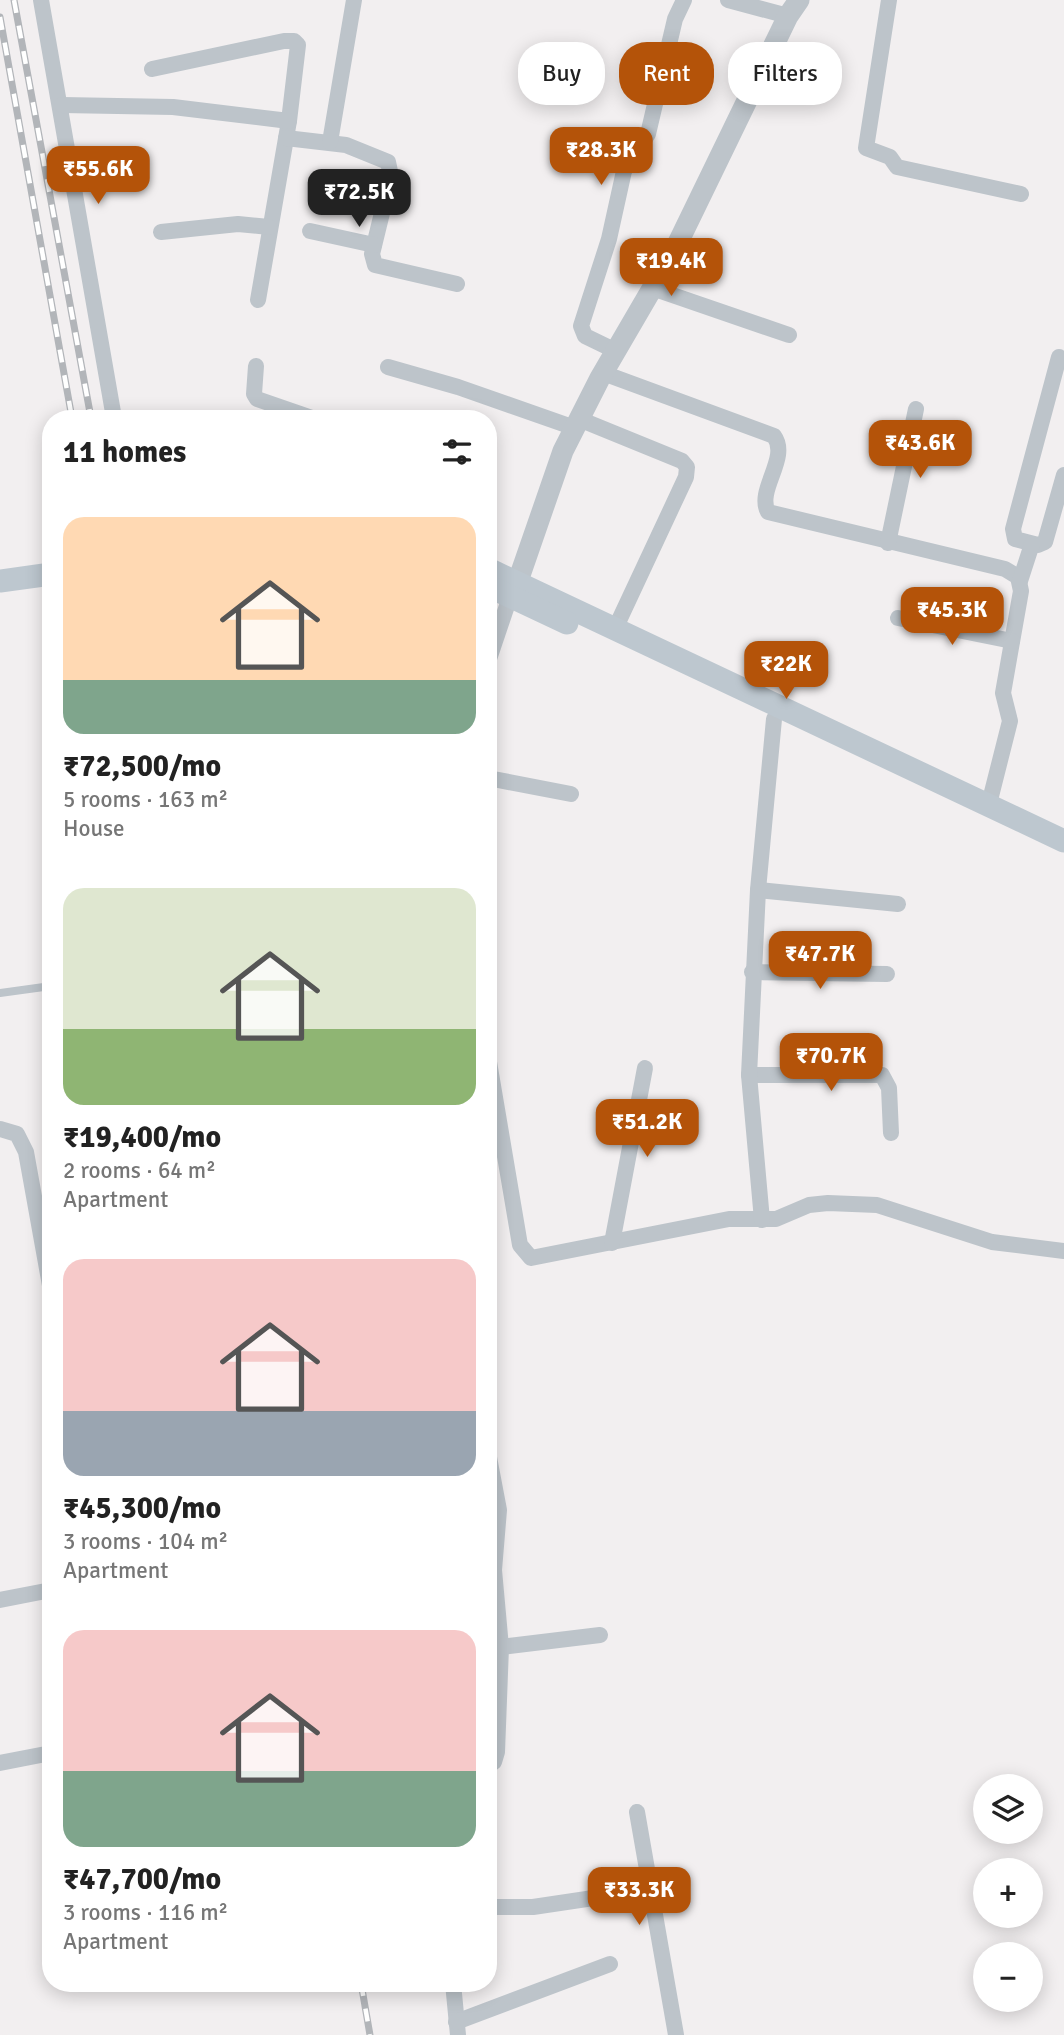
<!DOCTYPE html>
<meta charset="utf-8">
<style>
:root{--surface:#fff;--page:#f2f2f2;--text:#222;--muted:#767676;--accent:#b45309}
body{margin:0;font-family:Signika,sans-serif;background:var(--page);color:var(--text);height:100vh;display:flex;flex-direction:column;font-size:26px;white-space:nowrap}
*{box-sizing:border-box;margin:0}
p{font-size:23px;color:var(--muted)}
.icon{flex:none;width:38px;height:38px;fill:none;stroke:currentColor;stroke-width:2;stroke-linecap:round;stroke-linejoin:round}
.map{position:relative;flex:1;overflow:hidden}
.drawer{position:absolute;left:42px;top:410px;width:455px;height:1582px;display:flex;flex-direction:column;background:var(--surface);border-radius:28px;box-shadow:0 4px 18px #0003}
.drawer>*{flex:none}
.top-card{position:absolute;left:518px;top:42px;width:441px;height:63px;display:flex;gap:14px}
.tools{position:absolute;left:973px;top:1774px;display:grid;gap:14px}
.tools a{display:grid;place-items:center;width:70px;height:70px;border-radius:50%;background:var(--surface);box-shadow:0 4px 18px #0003;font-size:35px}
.price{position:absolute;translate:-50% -60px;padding:0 16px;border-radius:14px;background:var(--accent);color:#fff;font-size:23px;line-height:46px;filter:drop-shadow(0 2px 4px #0008)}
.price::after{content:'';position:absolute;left:50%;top:42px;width:21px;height:16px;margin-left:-10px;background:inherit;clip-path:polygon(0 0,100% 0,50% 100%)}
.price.on{background:#222;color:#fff}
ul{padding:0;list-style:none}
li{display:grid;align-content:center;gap:14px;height:371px;padding:0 21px}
li span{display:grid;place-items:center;height:217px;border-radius:21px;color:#555}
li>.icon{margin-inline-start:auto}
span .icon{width:126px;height:126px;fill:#fffc;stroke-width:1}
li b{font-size:30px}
h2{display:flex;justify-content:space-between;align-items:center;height:84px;padding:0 21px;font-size:30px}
.pill{padding:0 24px;border-radius:28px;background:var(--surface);box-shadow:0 4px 18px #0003;font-size:24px;line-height:63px}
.pill.on{background:var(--accent);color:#fff}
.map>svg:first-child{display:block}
</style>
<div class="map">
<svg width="1064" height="2035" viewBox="0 0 1064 2035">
<rect width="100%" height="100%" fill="#f2eff0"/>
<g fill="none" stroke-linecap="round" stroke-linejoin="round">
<polyline stroke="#bdc4ca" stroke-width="8" points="0,993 51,986"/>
<g stroke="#bdc4ca" stroke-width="16">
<polyline points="41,0 114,418"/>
<polyline points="728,0 788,16"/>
<polyline points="889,0 866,148 890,157 897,167 1021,194"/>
<polyline points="152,69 284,41 294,41 298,45 289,121 258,300"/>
<polyline points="62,105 173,107 289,121"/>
<polyline points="286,138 346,145 388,162 391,176 372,254 375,265 457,284"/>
<polyline points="330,142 354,0"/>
<polyline points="310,231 374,245"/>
<polyline points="161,232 238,224 269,227"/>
<polyline points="652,288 789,335"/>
<polyline points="616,351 585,336 581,326 609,239 624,171 648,134 675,19 684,0"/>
<polyline points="1059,357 1013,529 1015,539 1038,545 1045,542 1064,475"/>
<polyline points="256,366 254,394 257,399 312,418"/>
<polyline points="388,367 458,387 575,428"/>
<path d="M603,373l171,63c16,22 -18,54 -6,76l237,57 13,8 3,14 -18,102 7,28 -21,83"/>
<polyline points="579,419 682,461 687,467 686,477 615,629"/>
<polyline points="888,543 916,409"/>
<polyline points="1020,581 1032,544"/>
<polyline points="898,618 1012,641"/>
<polyline points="488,662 513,588"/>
<polyline points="488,778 571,794"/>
<polyline points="758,890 898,904"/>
<polyline points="752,972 887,974"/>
<polyline points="488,1056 520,1245 531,1258 729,1219 776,1219 809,1205 828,1203 877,1205 992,1242 1064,1251"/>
<polyline points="749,1075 882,1075 889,1088 891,1133"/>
<polyline points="0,1129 17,1134 26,1152 51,1291"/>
<polyline points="762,1220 749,1075 758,890 774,719"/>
<polyline points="612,1243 645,1068"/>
<polyline points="488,1452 499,1510 494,1570 501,1647 497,1752 494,1762 488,1765"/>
<polyline points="0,1600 51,1590"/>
<polyline points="501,1647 600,1635"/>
<polyline points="0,1763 51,1753"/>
<polyline points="637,1812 676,2035"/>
<polyline points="488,1907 533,1907 600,1897"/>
<polyline points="453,1983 458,2035"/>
<polyline points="456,2022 610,1964"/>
</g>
<polyline stroke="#bdc4ca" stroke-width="21" points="518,581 563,451 600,378 674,251 788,16 799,0"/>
<g stroke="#bdc7cf" stroke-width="23">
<polyline points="488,569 1064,841"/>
<polyline points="0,581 51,574"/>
<polyline points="488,586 567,623"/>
</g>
<g stroke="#b2b5b9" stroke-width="7">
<g id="rail">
<polyline points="14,0 91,418"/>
<polyline points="0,17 72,418"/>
<polyline points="361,1983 370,2035"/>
</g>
</g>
<use href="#rail" stroke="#fff" stroke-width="4.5" stroke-dasharray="13" stroke-linecap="butt"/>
</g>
</svg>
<div class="tools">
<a><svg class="icon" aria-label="layers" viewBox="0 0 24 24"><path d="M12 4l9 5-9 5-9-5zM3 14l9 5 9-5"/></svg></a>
<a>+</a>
<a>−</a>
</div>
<b class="price" style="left:601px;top:187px">₹28.3K</b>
<b class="price" style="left:98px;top:206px">₹55.6K</b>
<b class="price on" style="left:359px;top:229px">₹72.5K</b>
<b class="price" style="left:671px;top:298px">₹19.4K</b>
<b class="price" style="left:920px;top:480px">₹43.6K</b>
<b class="price" style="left:952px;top:647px">₹45.3K</b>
<b class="price" style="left:786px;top:701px">₹22K</b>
<b class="price" style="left:820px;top:991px">₹47.7K</b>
<b class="price" style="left:831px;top:1093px">₹70.7K</b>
<b class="price" style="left:647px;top:1159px">₹51.2K</b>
<b class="price" style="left:639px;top:1927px">₹33.3K</b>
<div class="top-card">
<a class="pill">Buy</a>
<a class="pill on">Rent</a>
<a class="pill">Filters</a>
</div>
<section class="drawer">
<h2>11 homes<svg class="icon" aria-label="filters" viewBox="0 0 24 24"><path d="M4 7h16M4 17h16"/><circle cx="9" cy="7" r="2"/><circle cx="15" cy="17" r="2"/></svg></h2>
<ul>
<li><span style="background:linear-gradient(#ffd9b3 75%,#7fa58c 0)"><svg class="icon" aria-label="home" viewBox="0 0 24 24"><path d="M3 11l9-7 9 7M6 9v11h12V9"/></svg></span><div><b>₹72,500/mo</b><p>5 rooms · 163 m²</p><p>House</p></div></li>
<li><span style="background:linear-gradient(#dfe7d0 65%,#8fb573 0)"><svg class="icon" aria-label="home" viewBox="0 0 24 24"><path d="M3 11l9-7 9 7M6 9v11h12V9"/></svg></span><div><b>₹19,400/mo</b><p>2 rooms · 64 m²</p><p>Apartment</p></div></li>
<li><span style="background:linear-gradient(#f6c9c9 70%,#9aa5b1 0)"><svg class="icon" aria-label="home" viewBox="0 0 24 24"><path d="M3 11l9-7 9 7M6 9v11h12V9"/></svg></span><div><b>₹45,300/mo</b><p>3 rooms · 104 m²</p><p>Apartment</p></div></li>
<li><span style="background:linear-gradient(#f6c9c9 65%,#7fa58c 0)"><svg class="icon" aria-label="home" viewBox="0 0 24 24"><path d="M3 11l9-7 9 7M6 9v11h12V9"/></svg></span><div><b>₹47,700/mo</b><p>3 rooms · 116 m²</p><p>Apartment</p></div></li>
</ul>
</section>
</div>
